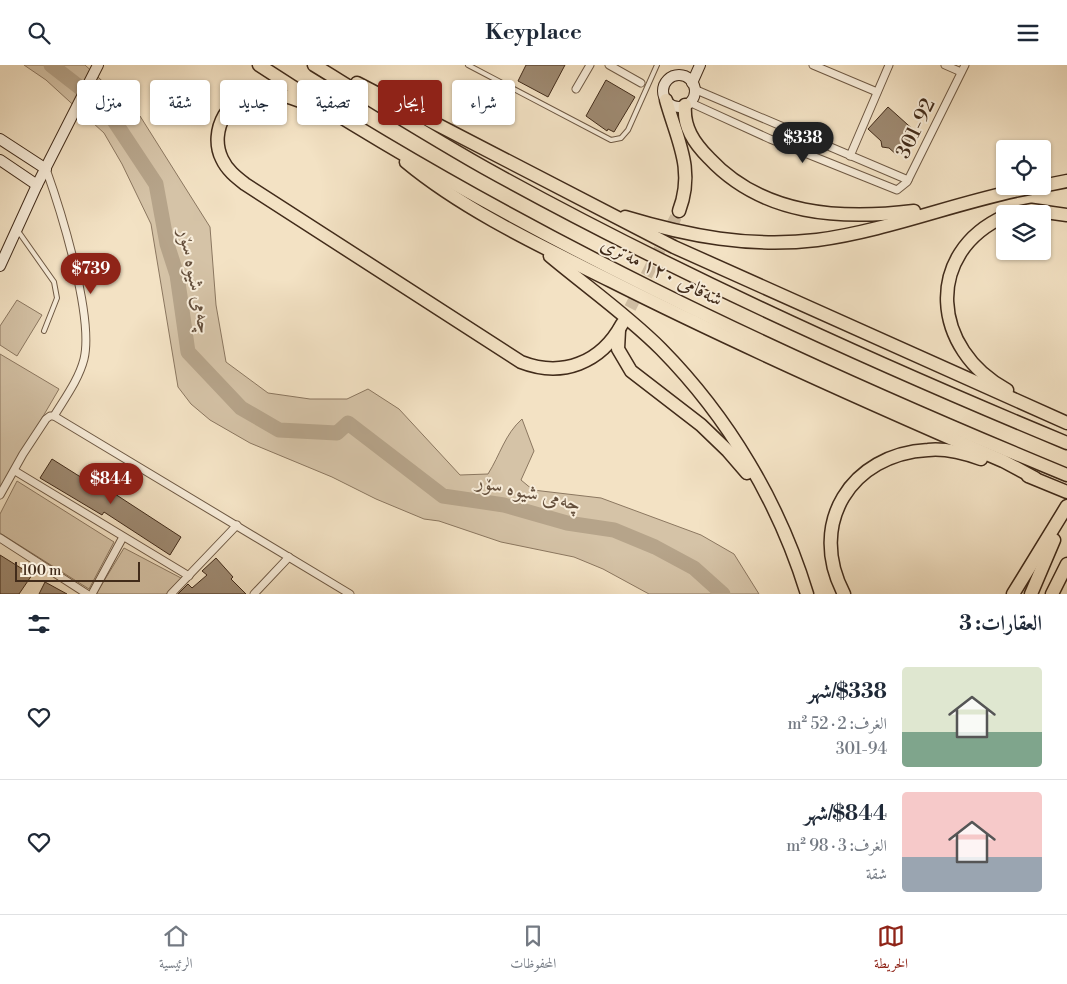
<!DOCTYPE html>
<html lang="ar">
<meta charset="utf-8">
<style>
:root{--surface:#fff;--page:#f6f6f7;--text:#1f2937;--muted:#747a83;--line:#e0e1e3;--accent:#8f2418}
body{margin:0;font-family:"Libre Bodoni",Amiri,serif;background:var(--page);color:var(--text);direction:rtl;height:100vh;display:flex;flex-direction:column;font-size:19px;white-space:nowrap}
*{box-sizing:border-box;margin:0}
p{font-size:16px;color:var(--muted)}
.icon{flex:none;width:28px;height:28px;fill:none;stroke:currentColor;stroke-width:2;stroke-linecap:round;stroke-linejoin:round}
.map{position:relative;height:529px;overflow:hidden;direction:ltr}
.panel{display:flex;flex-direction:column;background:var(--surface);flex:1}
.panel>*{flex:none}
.hud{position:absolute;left:15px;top:15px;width:500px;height:45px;direction:rtl;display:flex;gap:10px}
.tools{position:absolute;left:996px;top:75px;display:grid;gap:10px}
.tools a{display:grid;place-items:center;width:55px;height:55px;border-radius:5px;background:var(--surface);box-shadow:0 1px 4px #0004;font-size:25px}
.scale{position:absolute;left:15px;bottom:12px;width:125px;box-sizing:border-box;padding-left:5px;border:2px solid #412b1a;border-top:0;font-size:14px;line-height:18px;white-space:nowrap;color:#412b1a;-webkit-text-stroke:4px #f7ecd9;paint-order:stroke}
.price{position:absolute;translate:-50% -42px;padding:0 11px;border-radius:18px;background:var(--accent);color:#fff;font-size:16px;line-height:32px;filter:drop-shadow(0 1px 2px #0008)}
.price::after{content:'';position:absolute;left:50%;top:30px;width:15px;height:11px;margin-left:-8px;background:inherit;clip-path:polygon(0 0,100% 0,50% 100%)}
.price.current{background:#222;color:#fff}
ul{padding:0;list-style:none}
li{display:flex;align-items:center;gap:15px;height:125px;padding:0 25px}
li+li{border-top:1px solid var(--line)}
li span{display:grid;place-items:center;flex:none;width:140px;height:100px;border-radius:5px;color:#555}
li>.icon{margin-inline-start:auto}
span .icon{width:60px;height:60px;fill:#fffc;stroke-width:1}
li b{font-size:21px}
h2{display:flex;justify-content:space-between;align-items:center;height:60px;padding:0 25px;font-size:21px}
.tag{padding:0 18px;border-radius:5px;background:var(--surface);box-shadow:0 1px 4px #0004;font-size:18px;line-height:45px}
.tag.current{background:var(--accent);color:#fff}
header{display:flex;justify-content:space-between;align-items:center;height:65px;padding:0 25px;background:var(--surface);font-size:22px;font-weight:700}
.tab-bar{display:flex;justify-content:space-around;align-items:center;height:70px;border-top:1px solid var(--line);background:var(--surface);font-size:14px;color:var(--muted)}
.tab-bar a{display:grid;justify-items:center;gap:2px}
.tab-bar .current{color:var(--accent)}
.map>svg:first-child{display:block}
</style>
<header><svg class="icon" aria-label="menu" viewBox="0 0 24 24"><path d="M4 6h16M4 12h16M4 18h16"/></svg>Keyplace<svg class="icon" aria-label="search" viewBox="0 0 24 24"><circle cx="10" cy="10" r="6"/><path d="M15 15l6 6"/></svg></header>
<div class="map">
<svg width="1067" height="529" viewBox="0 0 1067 529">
<rect width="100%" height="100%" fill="#f3e2c4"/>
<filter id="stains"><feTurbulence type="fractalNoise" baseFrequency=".004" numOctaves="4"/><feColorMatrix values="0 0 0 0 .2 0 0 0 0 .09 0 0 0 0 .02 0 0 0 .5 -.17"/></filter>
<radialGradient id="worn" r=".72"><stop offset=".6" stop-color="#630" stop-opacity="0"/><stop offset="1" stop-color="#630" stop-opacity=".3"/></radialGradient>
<g fill="#d5c3a7" stroke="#8b7760">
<path d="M24,0h61l55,51 70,111 6,78 10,57 42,31 42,6h37l21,-10 31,20 61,66 28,-1c12,-19 17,-40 34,-55l12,32 -13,29 12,10 68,8 100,37 33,19 25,40h-110l-46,-25 -29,-12 -73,-15 -62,-21 -15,-2 -48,-20 -44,-22 -82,-34 -40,-23 -19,-16 -13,-17 -27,-163 -29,-60 -18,-31 -58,-53z"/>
<polygon points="17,235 42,250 17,291 0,280 0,261"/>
<polygon points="0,289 59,324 0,425"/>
<polygon points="17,416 114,477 89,524 0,468 0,449"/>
<polygon points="124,483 181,513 166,529 96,529"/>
</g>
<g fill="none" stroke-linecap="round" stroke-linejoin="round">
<polyline stroke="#b6a48a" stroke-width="15" points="51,0 105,42 156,119 167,179 177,210 188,287 241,343 279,365 337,368 348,358 443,431 504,440 567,458 614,465 655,482 694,503 723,529"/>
</g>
<g fill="#9e8a72" stroke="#412b1a">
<polygon points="526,0 565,0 548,32 518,16"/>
<polygon points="606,15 635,32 614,67 608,64 607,66 586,51"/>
<polygon points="888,42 917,68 897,90 889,83 882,82 881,76 868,64"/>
<polygon points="52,394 106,428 119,407 126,411 115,429 181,472 170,490 104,447 102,450 40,413"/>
<polygon points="0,490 32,510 19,529 0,529"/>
<polygon points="216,493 233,512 231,514 246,529 178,529 188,519 192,523 207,510 202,506"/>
<polygon points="45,517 67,529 39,529"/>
</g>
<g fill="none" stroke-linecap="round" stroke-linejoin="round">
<polyline stroke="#cfbda2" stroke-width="12" stroke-dasharray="12 6" stroke-linecap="butt" points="622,259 679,146"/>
<g stroke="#6e5944" stroke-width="6">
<g id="lane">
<polyline points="468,0 611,75 621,73 628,65 657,0"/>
<polyline points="18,166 54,217 57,233 44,266"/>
</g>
</g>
<g stroke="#6e5944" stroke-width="9">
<g id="street">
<polyline points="609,0 641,18"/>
<polyline points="813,0 877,27"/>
<polyline points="945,0 961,7"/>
<polyline points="576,24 590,0"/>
<polyline points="694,24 908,115"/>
<polyline points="689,37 770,74 897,125 907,117 965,0"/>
<polyline points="850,91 889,0"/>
<path d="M46,104c15,42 48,148 38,190 -5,20 -19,39 -30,57"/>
<polyline points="15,406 189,511"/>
<polyline points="0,430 23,389 46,354 50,351 54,351 350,529"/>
<polyline points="0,473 87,529"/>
<polyline points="92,529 123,472"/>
<polyline points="171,529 237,460"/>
<polyline points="254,529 289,492"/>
</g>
</g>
<g stroke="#412b1a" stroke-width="12">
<g id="secondary">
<circle cx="679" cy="26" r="16"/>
<polyline points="692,18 700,0"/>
<polyline points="0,74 46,104"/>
<polyline points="0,95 37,120"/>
<polyline points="0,201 37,120 98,0"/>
</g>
</g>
<g stroke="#412b1a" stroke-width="15">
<g id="highway">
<path d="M259,0c253,166 529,295 808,410"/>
<path d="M314,0c57,35 113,70 171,103 187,104 384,193 582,275"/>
<polyline points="357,18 674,182 1067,358"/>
<path d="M666,35c11,40 29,69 13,111"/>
<path d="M685,40c-2,22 9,38 24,53 54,58 132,62 205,53"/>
<path d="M317,42c-18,-6 -37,-15 -55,-15 -33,1 -54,39 -40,67 5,11 14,18 23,25l276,178c41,16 80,1 101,-38"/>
<path d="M406,97c59,49 137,85 205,119 129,65 260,123 392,180l32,17"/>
<polyline points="1042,121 1067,116"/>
<polyline points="1012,149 1031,145 1067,150"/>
<path d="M1005,151c-82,37 -73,134 2,174"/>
<path d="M625,152c63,19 125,31 192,23 75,-10 147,-41 222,-54"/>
<path d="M550,191c37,31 77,59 111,93 67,68 118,153 146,245"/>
<polyline points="619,265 618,284 631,306 701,360 728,386 747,408"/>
<polyline points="1028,411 1067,427"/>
<path d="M844,529c-37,-70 7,-140 84,-144 18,-2 36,3 53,9"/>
<polyline points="1013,529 1067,441"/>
<polyline points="1031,529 1054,475"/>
<polyline points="1052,529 1067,499"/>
</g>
</g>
<use href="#lane" stroke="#f7ecd9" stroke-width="4"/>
<use href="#street" stroke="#f7ecd9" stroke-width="7"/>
<use href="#secondary" stroke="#f7ecd9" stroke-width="10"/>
<use href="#highway" stroke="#f3e2c4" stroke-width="12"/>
</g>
<g text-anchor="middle" stroke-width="4" stroke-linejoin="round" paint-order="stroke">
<g font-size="20" fill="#412b1a" stroke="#f7ecd9">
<text transform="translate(915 63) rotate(-64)" y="7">301-92</text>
<text transform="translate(662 206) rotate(26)" y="7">شەقامی ١٢٠ مەتری</text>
</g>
<g font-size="21" font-style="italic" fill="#644f3c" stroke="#f7ecd9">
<text transform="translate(196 216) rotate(79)" y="7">چەمی شیوە سۆر</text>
<text transform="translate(529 427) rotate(13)" y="7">چەمی شیوە سۆر</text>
</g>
</g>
<rect width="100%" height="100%" filter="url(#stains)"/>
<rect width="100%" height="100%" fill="url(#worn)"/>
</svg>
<div class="tools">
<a><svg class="icon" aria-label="locate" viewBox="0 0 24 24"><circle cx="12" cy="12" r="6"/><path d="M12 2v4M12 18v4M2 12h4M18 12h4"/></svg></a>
<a><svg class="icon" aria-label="layers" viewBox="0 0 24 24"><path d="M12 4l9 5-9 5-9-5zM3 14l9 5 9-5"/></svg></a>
</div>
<div class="scale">100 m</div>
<b class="price current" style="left:803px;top:99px">$338</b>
<b class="price" style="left:91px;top:230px">$739</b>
<b class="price" style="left:111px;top:440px">$844</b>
<div class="hud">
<a class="tag">شراء</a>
<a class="tag current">إيجار</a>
<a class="tag">تصفية</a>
<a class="tag">جديد</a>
<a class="tag">شقة</a>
<a class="tag">منزل</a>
</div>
</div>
<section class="panel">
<h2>العقارات: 3<svg class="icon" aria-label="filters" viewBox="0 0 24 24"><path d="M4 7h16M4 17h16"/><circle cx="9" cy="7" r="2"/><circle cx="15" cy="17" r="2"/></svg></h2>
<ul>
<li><span style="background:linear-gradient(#dfe7d0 65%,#7fa58c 0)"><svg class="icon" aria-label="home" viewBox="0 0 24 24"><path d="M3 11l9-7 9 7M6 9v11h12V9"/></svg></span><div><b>$338/شهر</b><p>الغرف: 2 · 52 m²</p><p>301-94</p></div><svg class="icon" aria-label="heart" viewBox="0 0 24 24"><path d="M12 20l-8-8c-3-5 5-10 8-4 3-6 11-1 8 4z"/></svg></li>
<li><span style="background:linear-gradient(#f6c9c9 65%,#9aa5b1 0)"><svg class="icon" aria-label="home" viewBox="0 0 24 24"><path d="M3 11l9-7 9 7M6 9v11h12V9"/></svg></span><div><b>$844/شهر</b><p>الغرف: 3 · 98 m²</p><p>شقة</p></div><svg class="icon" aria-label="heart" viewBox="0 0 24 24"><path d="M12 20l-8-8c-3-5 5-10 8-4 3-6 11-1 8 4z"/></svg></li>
</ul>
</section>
<nav class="tab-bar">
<a class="current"><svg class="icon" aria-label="map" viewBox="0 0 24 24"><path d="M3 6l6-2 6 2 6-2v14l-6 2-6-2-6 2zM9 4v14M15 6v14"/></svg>الخريطة</a>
<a><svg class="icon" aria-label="saved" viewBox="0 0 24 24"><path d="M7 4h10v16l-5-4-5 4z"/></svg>المحفوظات</a>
<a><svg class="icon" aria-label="home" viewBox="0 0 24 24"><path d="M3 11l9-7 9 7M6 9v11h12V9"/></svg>الرئيسية</a>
</nav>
